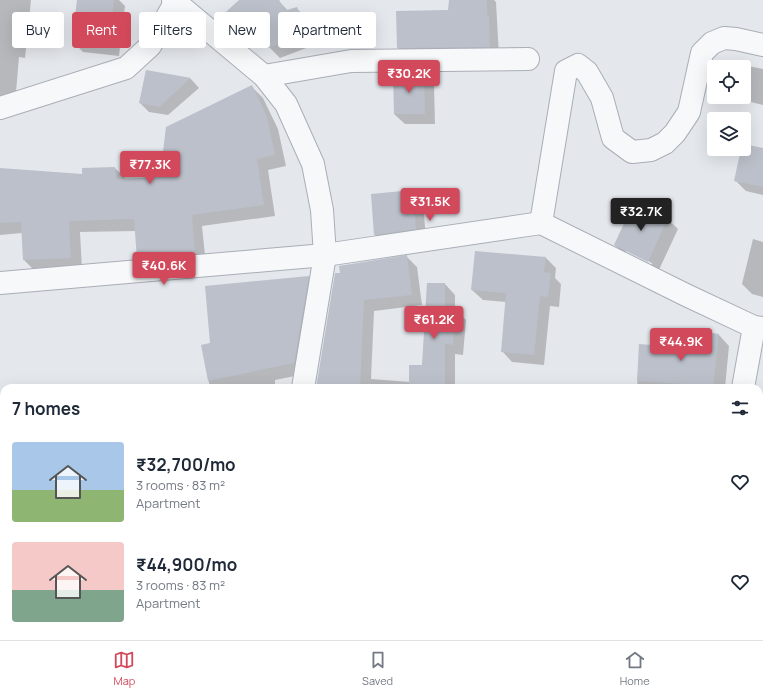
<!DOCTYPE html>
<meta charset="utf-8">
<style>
:root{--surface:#fff;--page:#f6f6f7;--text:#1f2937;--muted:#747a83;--line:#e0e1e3;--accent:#d1495b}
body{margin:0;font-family:Manrope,sans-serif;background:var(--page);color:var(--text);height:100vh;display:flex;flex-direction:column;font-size:15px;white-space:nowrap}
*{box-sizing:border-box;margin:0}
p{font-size:13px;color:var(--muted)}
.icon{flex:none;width:22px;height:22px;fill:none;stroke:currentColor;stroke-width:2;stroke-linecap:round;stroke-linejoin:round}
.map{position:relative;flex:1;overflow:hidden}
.panel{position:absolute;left:0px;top:384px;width:763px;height:256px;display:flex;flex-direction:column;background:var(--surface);border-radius:12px 12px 0 0;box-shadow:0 4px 16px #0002}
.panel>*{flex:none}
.banner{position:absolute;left:12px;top:12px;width:400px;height:36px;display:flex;gap:8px}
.fabs{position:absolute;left:707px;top:60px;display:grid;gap:8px}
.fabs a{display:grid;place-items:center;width:44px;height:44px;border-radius:4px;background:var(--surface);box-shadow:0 4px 16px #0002;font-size:20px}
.price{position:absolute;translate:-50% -34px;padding:0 9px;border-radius:4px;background:var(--accent);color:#fff;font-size:13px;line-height:26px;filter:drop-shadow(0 1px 2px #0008)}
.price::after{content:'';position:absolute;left:50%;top:24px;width:12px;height:9px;margin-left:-6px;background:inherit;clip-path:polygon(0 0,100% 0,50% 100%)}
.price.selected{background:#222;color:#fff}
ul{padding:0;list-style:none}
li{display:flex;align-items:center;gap:12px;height:100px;padding:0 12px}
li span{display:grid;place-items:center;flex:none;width:112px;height:80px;border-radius:4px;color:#555}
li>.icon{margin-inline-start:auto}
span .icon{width:48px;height:48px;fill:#fffc;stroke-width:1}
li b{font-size:17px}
h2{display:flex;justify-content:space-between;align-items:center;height:48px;padding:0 12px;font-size:17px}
.tag{padding:0 14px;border-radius:4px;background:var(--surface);box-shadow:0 4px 16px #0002;font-size:14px;line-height:36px}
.tag.selected{background:var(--accent);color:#fff}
.tab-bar{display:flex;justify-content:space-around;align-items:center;height:56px;border-top:1px solid var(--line);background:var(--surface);font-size:11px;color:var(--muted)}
.tab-bar a{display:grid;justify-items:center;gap:2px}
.tab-bar .selected{color:var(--accent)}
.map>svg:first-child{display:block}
</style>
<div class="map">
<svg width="763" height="640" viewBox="0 0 763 640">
<rect width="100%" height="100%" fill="#e4e7ec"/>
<g fill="#0003" fill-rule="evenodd">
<polygon points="0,0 31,0 25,58 19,57 15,104 0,111"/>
<polygon points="78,0 119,0 125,6 119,56 83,52 73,42"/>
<polygon points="240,0 278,0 288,11 296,8 307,18 317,44 280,58 269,47 264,33 249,47 218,20"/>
<polygon points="450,0 494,0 496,2 499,56 408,57 398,48 449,11"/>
<polygon points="723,61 763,69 763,105 730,97 744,97 744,67 721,67"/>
<polygon points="146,71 191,79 199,88 168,115 149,112 140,103"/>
<polygon points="423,74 434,84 435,124 405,124 394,114"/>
<polygon points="252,87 263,98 278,129 286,166 268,170 275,216 202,226 206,265 150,270 138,258 136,231 80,232 82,269 35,271 24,260 22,233 0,235 0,170 83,175 115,168 127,180 160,178"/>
<polygon points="744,145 763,149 763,195 746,191 735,180 742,149 744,149"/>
<polygon points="412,191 423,202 426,239 386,245 375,235"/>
<path d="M668,219l10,10 -20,43 -32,-16 -11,-11zM626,250l26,13v2l-26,-12z"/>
<polygon points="753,239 763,242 763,297 752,294 742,284"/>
<polygon points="407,257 417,267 422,305 374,311 371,379 410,382 423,366 445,284 455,295 455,309 466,320 463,355 455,354 455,388 316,388 341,273"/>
<polygon points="546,258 556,268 555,278 561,284 559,307 550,306 544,365 512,362 502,351 506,302 483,300 472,290"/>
<polygon points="309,277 319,287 305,374 275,380 275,388 210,388 202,346 211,344"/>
<polygon points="719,335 729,346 725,388 637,388 640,345 687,349"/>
<polygon points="0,393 4,397 4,427 0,427"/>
<rect x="759" y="426" width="4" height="97"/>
<polygon points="759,567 763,568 763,640 745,640 745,636 737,640 703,640 703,636 759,636"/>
<polygon points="0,633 4,634 4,636 30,636 34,640 0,640"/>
<polygon points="190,636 251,636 252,640 194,640"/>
<rect x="463" y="636" width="132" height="4"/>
</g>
<g fill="#bbc0ca">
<polygon points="77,0 114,0 108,46 72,42"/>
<polygon points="239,0 280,0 279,1 287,10 297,7 307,34 268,48 258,19 237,38 217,20"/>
<polygon points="449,0 487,0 487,15 489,15 490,47 397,48 396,11 448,10"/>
<polygon points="146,70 191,78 159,107 139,103"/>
<polygon points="393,73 424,73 425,114 394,114"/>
<polygon points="252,85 267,117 275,155 257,159 264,205 192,215 195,254 137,259 134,219 69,221 71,258 23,260 21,222 0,223 0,168 82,174 82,168 115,167 116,179 160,177 166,127"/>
<polygon points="744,144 763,148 763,187 734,181 741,149 744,149"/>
<polygon points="413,190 416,229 374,235 371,194"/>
<polygon points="634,202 668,218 648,262 614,245"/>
<polygon points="475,251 546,257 544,272 551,273 548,297 540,296 534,355 501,352 506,293 471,290"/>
<polygon points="407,255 412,295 364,300 360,388 316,388 335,273 340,273 339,266"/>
<polygon points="309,276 294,363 208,381 201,345 210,343 205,286"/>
<polygon points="427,283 445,283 445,307 456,308 453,345 445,344 445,388 409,388 409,365 422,365"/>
<polygon points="689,330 719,334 713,388 683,388 683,384 637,381 639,344 687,348"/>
</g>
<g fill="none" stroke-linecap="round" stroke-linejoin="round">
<g stroke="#a9aeb7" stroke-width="24">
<g id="street">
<polyline points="173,0 264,76 286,104 313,164 322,210 325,255 303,388"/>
<polyline points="763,45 736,39 724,38 712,43 702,53 689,112 675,133 665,143 651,150 632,152 613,138 602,98 587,72 578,65 566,71 541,223 686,295 754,327 763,328"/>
<polyline points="264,76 351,61 528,59"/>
<polyline points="0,108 126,68 150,46 175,3"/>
<polyline points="0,283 325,255 541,223"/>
<polyline points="743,388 754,327"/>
<polyline points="759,413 763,413"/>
<polyline points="0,431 4,431"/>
<polyline points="265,640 265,636"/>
<polyline points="732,640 732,636"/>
</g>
</g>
<use href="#street" stroke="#f7f8fa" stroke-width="22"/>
</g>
</svg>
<div class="fabs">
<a><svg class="icon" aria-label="locate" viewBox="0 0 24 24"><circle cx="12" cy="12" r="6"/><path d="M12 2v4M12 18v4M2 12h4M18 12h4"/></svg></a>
<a><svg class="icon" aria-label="layers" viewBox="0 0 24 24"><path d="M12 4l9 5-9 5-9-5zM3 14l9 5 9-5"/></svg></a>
</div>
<b class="price" style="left:409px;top:94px">₹30.2K</b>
<b class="price" style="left:150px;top:185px">₹77.3K</b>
<b class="price" style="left:430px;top:222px">₹31.5K</b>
<b class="price selected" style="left:641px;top:232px">₹32.7K</b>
<b class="price" style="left:164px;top:286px">₹40.6K</b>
<b class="price" style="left:434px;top:340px">₹61.2K</b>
<b class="price" style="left:681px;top:362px">₹44.9K</b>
<div class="banner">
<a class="tag">Buy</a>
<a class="tag selected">Rent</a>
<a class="tag">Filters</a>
<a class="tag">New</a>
<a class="tag">Apartment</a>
</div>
<section class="panel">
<h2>7 homes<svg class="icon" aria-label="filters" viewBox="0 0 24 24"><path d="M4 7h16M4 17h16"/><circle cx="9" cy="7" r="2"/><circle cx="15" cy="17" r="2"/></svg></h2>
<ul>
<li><span style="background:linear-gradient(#a9c7e8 60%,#8fb573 0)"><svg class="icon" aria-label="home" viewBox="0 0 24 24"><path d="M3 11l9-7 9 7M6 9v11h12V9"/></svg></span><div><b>₹32,700/mo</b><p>3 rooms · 83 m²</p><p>Apartment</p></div><svg class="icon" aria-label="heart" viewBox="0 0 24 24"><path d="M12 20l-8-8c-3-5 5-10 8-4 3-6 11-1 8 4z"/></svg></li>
<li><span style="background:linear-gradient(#f6c9c9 60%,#7fa58c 0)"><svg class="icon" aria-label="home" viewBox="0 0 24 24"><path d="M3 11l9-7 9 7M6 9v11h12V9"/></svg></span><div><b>₹44,900/mo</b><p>3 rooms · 83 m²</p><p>Apartment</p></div><svg class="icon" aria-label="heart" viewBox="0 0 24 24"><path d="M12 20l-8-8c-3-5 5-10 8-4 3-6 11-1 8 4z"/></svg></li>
</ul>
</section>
</div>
<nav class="tab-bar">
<a class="selected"><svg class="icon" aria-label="map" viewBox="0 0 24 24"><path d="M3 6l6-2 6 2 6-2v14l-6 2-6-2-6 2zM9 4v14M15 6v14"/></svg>Map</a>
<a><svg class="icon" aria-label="saved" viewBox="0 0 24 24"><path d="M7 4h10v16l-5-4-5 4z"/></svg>Saved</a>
<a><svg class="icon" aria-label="home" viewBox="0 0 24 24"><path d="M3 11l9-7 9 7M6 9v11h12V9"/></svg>Home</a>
</nav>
